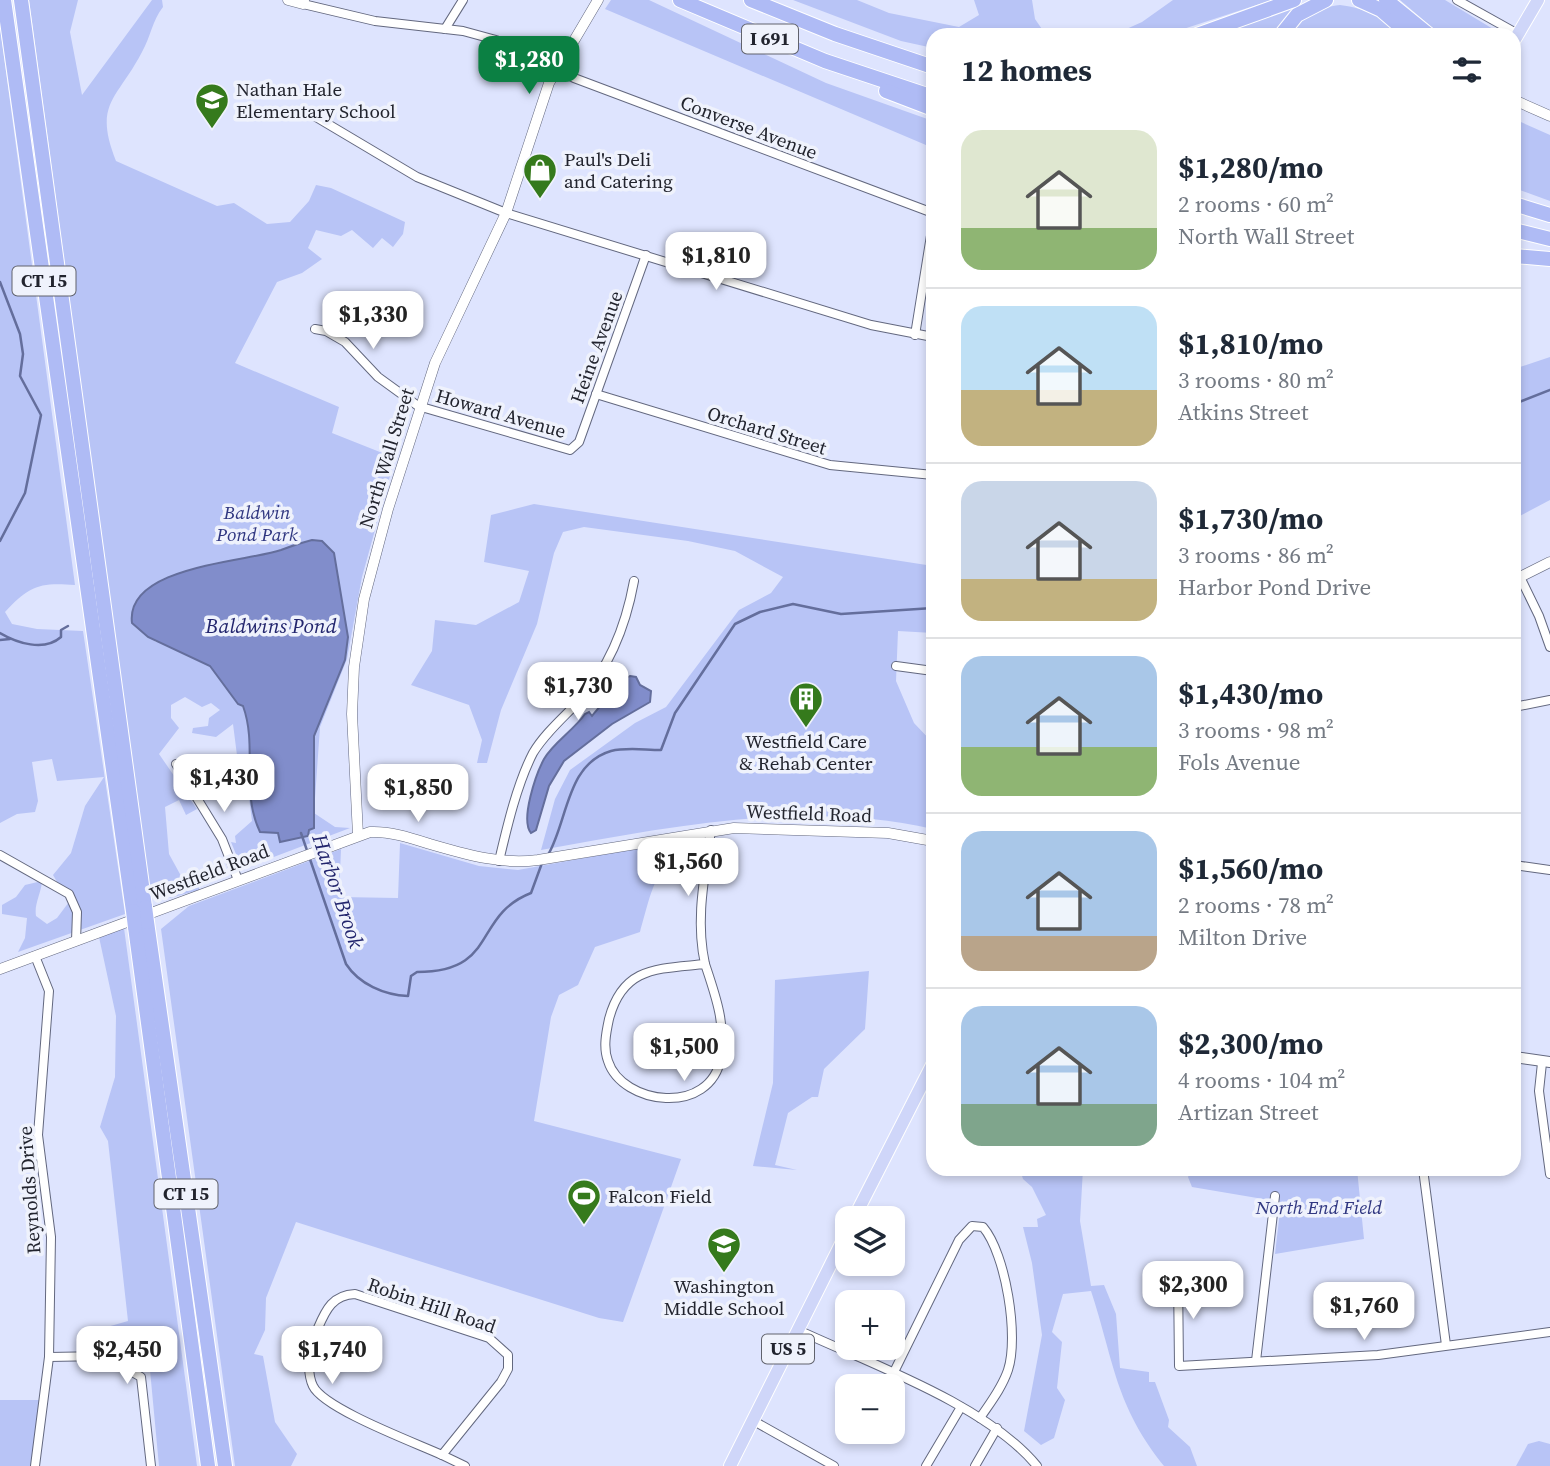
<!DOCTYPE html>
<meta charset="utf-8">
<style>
:root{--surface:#fff;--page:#f6f6f7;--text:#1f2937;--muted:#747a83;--line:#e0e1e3;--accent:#0b8043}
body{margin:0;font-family:"Source Serif 4",serif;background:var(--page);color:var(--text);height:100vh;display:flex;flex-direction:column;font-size:26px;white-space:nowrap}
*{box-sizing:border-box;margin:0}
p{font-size:23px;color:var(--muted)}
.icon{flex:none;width:38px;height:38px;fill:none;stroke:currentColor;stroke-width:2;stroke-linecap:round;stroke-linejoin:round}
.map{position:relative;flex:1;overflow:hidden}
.drawer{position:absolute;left:926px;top:28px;width:595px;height:1148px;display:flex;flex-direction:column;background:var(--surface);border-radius:21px;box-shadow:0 4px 10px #0003}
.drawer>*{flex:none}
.fabs{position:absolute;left:835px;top:1206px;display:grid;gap:14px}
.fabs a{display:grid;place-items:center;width:70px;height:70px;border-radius:14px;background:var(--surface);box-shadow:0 4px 10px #0003;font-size:35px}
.price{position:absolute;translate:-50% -60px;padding:0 16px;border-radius:14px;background:#fff;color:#222;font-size:23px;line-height:46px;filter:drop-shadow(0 2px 4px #0008)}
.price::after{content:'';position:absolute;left:50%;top:42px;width:21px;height:16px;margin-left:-10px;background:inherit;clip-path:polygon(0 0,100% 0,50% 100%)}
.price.active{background:var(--accent);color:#fff}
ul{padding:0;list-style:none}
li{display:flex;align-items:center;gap:21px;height:175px;padding:0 35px}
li+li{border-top:2px solid var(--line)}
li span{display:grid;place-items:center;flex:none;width:196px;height:140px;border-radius:21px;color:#555}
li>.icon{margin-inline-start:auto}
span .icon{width:84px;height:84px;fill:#fffc;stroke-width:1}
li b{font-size:30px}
h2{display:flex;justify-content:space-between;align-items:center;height:84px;padding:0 35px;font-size:30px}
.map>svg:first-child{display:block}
</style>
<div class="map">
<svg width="1550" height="1466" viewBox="0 0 1550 1466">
<rect width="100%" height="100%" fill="#dee4fe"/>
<g fill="#b8c4f6" fill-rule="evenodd">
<path d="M29,0h49l-8,32 12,63 70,-95h10l1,7c-11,14 -12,29 -21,45 -25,48 -49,51 -26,109l101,45 17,-3 33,21 23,-2 19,-21 7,-16 15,3 74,34 -2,12 -10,13 -11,-9 -9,10 -21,-18 -11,6 -25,-6 -8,18 14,11 -20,14 -25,9 -42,81 104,44 -7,26 63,25 -33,119 -15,82 -27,68 -6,86 21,14 15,1 -108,41 -11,-27 5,1 -1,-7 17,-15 -5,-39 -8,-11 -6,-47 -17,13 -24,-4 1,-5 15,-2 1,-8 11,-8 -9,-7 -9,4 -17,-10 -14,8v13l8,10 -20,26 38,55 -11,6 -7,-15 -14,7 4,47 17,31 13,-3v8l-29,8 -2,-4 -18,2zM150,591l7,51h-1l-21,-17 -2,-12z"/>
<polygon points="611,0 649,0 826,83 933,121 933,148 605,9"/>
<polygon points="793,0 857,0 889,13 959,27 979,15 974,0 1032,0 1035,19 1046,35 933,35 933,48 901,41"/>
<polygon points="1173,0 1272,0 1165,35 1113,35 1142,22"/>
<polygon points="1400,0 1445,0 1503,35 1441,35"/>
<polygon points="1295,4 1299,9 1278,35 1212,35"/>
<path d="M1340,5c27,3 43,14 64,30h-115c15,-18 28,-28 51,-30z"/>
<path d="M0,27l75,558c-36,-3 -46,1 -70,27l7,12 25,5 46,2 42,283 -107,38 7,-14 2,-20 -25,-4v-9l14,-8 9,-12 17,-4c-1,13 -8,23 -6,35l11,8 10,-6 12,-16 -16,-27 18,-22 14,-47 19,-29 -47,4 -5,-22 -20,3 6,39 -3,11 -18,2 -17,9z"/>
<polygon points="1514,119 1550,135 1550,201 1514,188"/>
<polygon points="1550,357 1550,500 1514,519 1514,369"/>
<path d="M534,504l399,62v67l-35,-2 -2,50 18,42 19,20v86c-131,-30 -263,-2 -392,21l14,-51 15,-29 65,-47 31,-16 73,-97 32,-17 12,-16 -48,-26 -47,-10 -104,-14 -21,5 -9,21 -17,71 -36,86 -14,53h-10l5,-23 -13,-35 -58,-20 21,-34 3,-31 41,5 43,-23 10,-31 -45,-9 7,-47z"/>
<path d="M689,839l11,7c-44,7 -49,49 -60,86l-45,15 -17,38 -19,10 -8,22 -17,104 147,38 -58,163 -24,-4 -303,-96 -30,76 -1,32 -11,24 9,2 12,66 22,32 -6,12h-56l-74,-537 28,-23 152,-57 -2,48 59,1 2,-55 79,23 39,4z"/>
<polygon points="124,928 197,1466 159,1466 150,1370 108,1337 107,1327 128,1321 108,1141 100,1127 115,1077 116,1016 99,937"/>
<polygon points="869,971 865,1029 824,1069 818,1097 812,1097 788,1113 775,1165 797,1170 753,1166 773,1083 775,980"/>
<path d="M1020,1169h63l-3,52 11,65 13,-1 12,29 4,54 29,4v10h6l14,38 -1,7 22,20 7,19h-33c-49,-61 -50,-105 -73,-175l-28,3 -11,38 10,10 -5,46 8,12 -11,38 -13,7 -17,-14 18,-96 -10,-72 -9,-36h15l-1,-8 9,-4 -14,-28 -9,-8z"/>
<polygon points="1192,1169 1357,1169 1364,1239 1275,1254 1281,1202 1192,1187 1188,1177"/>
<polygon points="0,1400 47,1400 38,1466 0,1466"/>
<polygon points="1539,1441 1550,1444 1550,1466 1516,1466 1528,1444"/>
</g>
<g fill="#818dcb" stroke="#646e9c" stroke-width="2">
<path d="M312,540l10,1 12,12 14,84 -3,23 -31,76v92l-5,2 -1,6 -28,6 -2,-9 -18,-1c-20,-42 -2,-85 -17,-126l-5,-2 -28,-38 -62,-29 -16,-14c-7,-57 113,-61 149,-73 10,-4 19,-7 31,-10z"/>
<path d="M630,676l6,1 4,8 11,6 -1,11 -38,22 -48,37 -15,25 -13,44 -5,3c-11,-13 5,-59 13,-74 9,-16 30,-29 41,-45l4,-2 3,4 9,-11 13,-6 5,5 1,-3 -4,-4 6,-16z"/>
</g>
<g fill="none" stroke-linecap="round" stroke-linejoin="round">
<g stroke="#646e9c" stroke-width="2.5">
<polyline points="0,282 20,334 23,354 20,376 41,415 25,493 0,541"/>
<polyline points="1514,404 1550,390"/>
<path d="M0,633c17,10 44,19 61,4v-7l7,-4"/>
<polyline points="0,640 10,639"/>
<path d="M301,833l45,131c13,20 38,31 62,32l3,-20 6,-4c82,0 55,-56 114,-79l11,-30"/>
<path d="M548,855c20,-34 18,-91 63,-104 16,-4 33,-1 50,-1l14,-37 60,-89 25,-12 33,-8 48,10 92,-6"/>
</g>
<g stroke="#63687f" stroke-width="10">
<g id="minor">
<polyline points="1457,0 1518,34"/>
<polyline points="303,4 375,21 463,31 496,40 574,78 933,213"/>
<polyline points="445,29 463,0"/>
<polyline points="311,114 417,177 506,213 871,325 933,337"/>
<polyline points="315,329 326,331 345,342 378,377 418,406 570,450 579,442 646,255"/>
<polyline points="915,335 933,223"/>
<polyline points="596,394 830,465 933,475"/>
<polyline points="1520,577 1539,616 1550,647"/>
<polyline points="896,666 933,671"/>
<polyline points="1514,707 1550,700"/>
<polyline points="176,764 222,839 238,880"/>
<polyline points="0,855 69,894 77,912 76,941"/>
<path d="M499,861c8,-34 18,-77 34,-108 12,-20 30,-35 46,-52 31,-34 47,-76 55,-120"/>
<polyline points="1514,865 1550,870"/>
<path d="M705,964c10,30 21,60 16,93 -10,60 -99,48 -113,4 -5,-13 -2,-28 1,-42 14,-53 49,-50 96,-55z"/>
<path d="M705,964c-10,-45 0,-89 6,-134"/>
<polyline points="1542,1063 1539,1091 1550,1174"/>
<polyline points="1423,1169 1446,1345"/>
<polyline points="1178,1276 1179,1366 1378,1355 1550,1332"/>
<path d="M355,1294l134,44 19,17v14l-7,13 -59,73c-26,-12 -118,-46 -129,-69 -8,-17 -2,-41 5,-58 8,-19 15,-33 37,-34z"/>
<path d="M798,1330c73,34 189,75 239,136"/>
<polyline points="49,1357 104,1356 141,1377 151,1466"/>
<polyline points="1256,1361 1275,1196"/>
<path d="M893,1374l66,-134 13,-14 11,1c23,27 36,110 25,143 -6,18 -18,33 -28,48"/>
<polyline points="752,1420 834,1466"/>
<polyline points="442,1455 465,1466"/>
<polyline points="35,1466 49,1357 51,1237 38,1135 49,991 35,956"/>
<polyline points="926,1466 961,1407"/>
<polyline points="975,1466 997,1428"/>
</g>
</g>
<g stroke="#63687f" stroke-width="11">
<g id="tertiary">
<polyline points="288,0 303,4 304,0"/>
<polyline points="1514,100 1550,116"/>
<polyline points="1514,580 1550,562"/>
<polyline points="358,835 352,714 354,667 364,599 388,509 435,363 506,213 549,83 598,0"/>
<path d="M0,969l370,-137c20,-1 41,6 60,12 35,10 70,21 108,16l196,-32 154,5 45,8"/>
</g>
</g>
<g stroke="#63687f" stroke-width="12">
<polyline id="secondary" points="1514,1057 1550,1062"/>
</g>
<g stroke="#fff" stroke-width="14">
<g id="primary">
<polyline points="1514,41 1538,0"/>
<polyline points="854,1218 933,1063"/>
<polyline points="730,1466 847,1232"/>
</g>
</g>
<g stroke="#fff" stroke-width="16">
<g id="motorway">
<polyline points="4,0 133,911"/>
<polyline points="21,0 145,907"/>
<polyline points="680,0 825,61 933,97"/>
<polyline points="751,0 835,34 933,67"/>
<polyline points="1359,0 1381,10 1410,35"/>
<polyline points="1386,0 1429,35"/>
<polyline points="1197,35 1294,0"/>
<polyline points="1281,35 1297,15 1326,0"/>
<polyline points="886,91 933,109"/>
<polyline points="1514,204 1550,215"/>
<polyline points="1514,230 1550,239"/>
<polyline points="1514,256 1550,259"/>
<polyline points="147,922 225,1466"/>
<polyline points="135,927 208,1466"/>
</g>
</g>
<use href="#minor" stroke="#fff" stroke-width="8"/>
<use href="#tertiary" stroke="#fff" stroke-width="10"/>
<use href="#secondary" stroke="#fff" stroke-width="10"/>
<use href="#primary" stroke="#cfd6f9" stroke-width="12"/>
<use href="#motorway" stroke="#afbbf5" stroke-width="14"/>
<g stroke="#fff" stroke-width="16" stroke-linecap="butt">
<g id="motorway-bridge">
<polyline points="145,907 147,922"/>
<polyline points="133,911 135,927"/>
</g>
</g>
<use href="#motorway-bridge" stroke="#afbbf5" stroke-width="14"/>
</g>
<defs>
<g id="school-pin" transform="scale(1.75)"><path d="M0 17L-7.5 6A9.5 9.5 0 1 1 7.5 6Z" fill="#357a1c" stroke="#eff2fc"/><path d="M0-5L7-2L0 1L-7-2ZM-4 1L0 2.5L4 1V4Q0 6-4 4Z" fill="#fff"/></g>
<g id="shop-pin" transform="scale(1.75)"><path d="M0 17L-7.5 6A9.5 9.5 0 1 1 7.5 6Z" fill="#357a1c" stroke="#eff2fc"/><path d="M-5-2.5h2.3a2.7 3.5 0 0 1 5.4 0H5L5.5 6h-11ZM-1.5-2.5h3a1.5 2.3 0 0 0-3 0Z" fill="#fff"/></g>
<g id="building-pin" transform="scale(1.75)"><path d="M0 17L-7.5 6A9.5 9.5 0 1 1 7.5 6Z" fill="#357a1c" stroke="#eff2fc"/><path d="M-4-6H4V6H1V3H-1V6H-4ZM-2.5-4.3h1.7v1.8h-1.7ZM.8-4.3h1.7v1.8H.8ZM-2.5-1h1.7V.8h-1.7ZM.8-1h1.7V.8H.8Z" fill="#fff"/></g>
<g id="stadium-pin" transform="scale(1.75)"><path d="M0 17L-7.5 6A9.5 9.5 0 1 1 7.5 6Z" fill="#357a1c" stroke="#eff2fc"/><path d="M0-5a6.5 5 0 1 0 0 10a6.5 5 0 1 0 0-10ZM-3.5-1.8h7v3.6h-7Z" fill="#fff"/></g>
</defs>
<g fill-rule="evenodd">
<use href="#school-pin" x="212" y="100"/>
<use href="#shop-pin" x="540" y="170"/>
<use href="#building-pin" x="806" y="699"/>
<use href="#stadium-pin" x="584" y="1196"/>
<use href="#school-pin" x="724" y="1244"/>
</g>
<g text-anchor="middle" stroke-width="7" stroke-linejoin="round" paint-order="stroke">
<g fill="#eff2fc" stroke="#60626c" stroke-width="2">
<rect x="742" y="24.5" width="56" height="29" rx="5"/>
<rect x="12.5" y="266.5" width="63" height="29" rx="5"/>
<rect x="154.5" y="1179.5" width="63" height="29" rx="5"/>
<rect x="762" y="1334.5" width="52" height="29" rx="5"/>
</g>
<g font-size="18" font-weight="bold" fill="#22242e">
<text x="770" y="45">I 691</text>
<text x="44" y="287">CT 15</text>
<text x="186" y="1200">CT 15</text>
<text x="788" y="1355">US 5</text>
</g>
<g font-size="19" fill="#22242e" stroke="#eff2fc" text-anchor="start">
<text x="236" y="96">Nathan Hale<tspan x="236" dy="22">Elementary School</tspan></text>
<text x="564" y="166">Paul's Deli<tspan x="564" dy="22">and Catering</tspan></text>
<text x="806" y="748" text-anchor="middle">Westfield Care<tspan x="806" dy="22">&amp; Rehab Center</tspan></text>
<text x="608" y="1203">Falcon Field</text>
<text x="724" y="1293" text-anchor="middle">Washington<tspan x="724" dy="22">Middle School</tspan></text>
</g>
<g font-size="19" fill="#22242e" stroke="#eff2fc">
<text transform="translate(749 127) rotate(21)" y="7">Converse Avenue</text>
<text transform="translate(596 347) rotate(-70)" y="7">Heine Avenue</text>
<text transform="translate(501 413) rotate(16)" y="7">Howard Avenue</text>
<text transform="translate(767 430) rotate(17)" y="7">Orchard Street</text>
<text transform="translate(386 458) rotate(-73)" y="7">North Wall Street</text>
<text transform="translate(809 813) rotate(2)" y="7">Westfield Road</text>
<text transform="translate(209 872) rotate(-21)" y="7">Westfield Road</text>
<text transform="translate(29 1190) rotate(-94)" y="7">Reynolds Drive</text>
<text transform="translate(432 1305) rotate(19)" y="7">Robin Hill Road</text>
</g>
<g font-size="19" font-style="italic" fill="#303781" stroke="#eff2fc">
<text x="257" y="519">Baldwin<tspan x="257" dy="22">Pond Park</tspan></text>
<text x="1319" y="1214">North End Field</text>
</g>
<g font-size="21" font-style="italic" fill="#22256d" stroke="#eff2fc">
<text x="271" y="633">Baldwins Pond</text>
<text transform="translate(338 891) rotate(71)" y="7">Harbor Brook</text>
</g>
</g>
</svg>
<div class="fabs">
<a><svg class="icon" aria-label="layers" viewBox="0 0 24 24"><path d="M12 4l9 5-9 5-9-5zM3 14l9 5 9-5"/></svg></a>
<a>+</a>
<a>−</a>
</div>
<b class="price active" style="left:529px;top:96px">$1,280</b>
<b class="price" style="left:716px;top:292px">$1,810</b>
<b class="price" style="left:373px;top:351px">$1,330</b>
<b class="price" style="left:578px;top:722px">$1,730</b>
<b class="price" style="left:224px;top:814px">$1,430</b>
<b class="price" style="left:418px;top:824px">$1,850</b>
<b class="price" style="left:688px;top:898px">$1,560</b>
<b class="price" style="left:684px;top:1083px">$1,500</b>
<b class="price" style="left:1193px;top:1321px">$2,300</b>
<b class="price" style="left:1364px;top:1342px">$1,760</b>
<b class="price" style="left:127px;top:1386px">$2,450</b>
<b class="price" style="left:332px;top:1386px">$1,740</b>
<section class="drawer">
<h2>12 homes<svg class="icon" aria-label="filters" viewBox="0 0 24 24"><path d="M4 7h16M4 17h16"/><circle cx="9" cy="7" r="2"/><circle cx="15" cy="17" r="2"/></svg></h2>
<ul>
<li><span style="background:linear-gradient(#dfe7d0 70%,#8fb573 0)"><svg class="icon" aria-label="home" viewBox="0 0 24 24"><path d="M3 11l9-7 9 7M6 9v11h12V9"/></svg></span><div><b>$1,280/mo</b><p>2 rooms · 60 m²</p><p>North Wall Street</p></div></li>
<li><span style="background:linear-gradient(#bfe0f5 60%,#c2b280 0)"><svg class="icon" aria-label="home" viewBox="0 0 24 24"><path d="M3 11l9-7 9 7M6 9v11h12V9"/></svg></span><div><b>$1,810/mo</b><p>3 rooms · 80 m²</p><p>Atkins Street</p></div></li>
<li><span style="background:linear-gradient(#c9d6e8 70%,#c2b280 0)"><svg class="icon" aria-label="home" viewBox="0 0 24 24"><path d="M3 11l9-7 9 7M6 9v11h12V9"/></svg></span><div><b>$1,730/mo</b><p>3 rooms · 86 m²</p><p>Harbor Pond Drive</p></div></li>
<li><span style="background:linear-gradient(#a9c7e8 65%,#8fb573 0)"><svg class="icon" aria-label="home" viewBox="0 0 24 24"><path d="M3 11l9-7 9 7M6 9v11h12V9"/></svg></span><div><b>$1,430/mo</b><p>3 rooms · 98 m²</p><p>Fols Avenue</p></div></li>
<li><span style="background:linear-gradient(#a9c7e8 75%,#b9a48a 0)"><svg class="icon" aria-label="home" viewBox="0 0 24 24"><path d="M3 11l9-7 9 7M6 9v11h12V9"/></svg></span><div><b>$1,560/mo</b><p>2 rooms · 78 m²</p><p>Milton Drive</p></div></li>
<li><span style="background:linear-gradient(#a9c7e8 70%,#7fa58c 0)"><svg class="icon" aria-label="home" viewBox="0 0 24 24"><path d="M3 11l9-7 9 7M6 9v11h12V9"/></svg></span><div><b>$2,300/mo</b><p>4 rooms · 104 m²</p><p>Artizan Street</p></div></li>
</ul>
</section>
</div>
